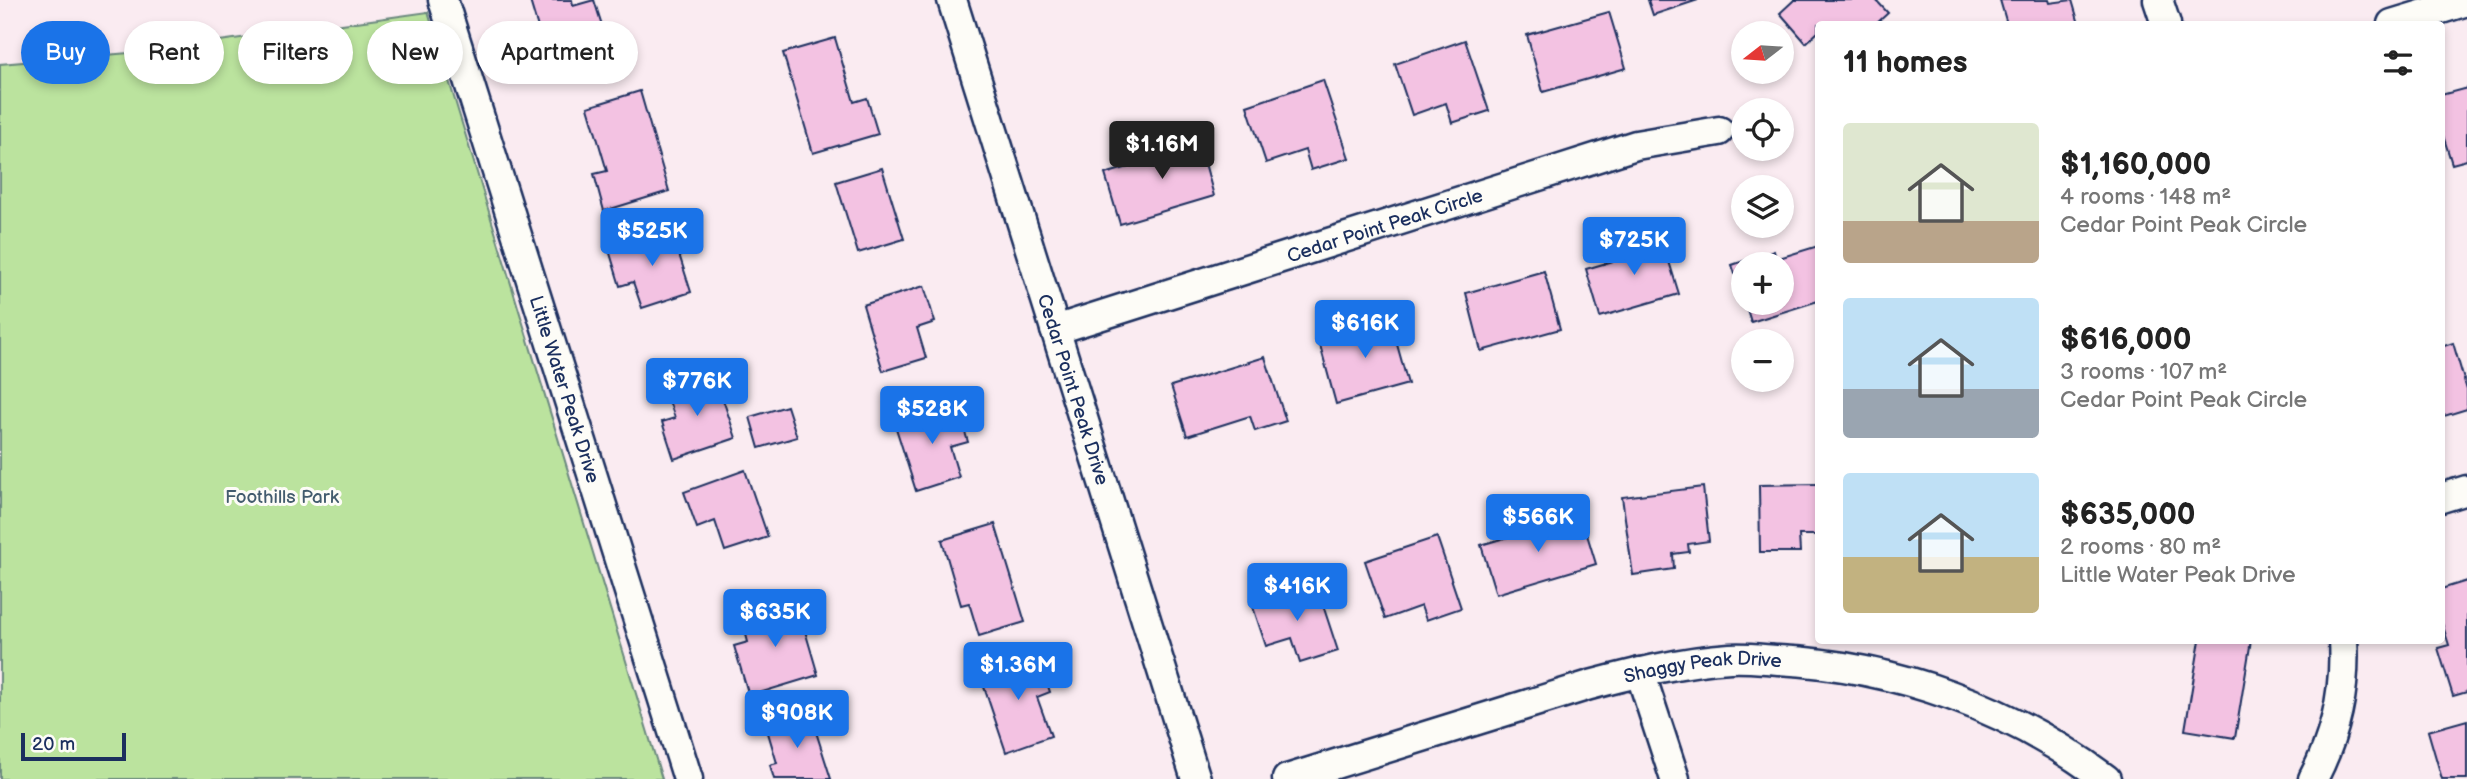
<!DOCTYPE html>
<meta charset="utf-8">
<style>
:root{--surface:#fff;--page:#f2f2f2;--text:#222;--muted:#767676;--accent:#1a73e8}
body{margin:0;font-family:"Balsamiq Sans",sans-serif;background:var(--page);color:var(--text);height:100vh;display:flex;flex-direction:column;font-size:26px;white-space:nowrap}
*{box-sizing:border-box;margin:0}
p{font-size:23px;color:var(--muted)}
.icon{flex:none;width:38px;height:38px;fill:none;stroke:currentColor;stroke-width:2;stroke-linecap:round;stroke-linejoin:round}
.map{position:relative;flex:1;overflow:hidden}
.drawer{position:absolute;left:1815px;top:21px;width:630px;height:623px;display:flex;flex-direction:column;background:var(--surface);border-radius:7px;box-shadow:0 4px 10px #0003}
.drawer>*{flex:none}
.banner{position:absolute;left:21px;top:21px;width:665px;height:63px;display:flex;gap:14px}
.needle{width:46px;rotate:253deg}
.tools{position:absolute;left:1731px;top:21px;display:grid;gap:14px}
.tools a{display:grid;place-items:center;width:63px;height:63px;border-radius:50%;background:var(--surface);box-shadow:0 4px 10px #0003;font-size:35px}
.scale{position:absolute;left:21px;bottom:18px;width:105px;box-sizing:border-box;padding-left:7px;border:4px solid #1b2f5e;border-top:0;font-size:19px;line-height:24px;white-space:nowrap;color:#1b2f5e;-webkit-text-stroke:5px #fdfcf7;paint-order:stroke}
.price{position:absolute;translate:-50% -60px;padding:0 16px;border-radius:7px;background:var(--accent);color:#fff;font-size:23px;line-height:46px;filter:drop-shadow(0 2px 4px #0008)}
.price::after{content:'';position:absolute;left:50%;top:42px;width:21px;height:16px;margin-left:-10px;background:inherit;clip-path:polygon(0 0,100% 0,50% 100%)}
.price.current{background:#222;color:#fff}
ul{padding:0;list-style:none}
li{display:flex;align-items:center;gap:21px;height:175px;padding:0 28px}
li span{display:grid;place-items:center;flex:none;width:196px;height:140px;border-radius:7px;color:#555}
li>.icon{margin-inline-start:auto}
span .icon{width:84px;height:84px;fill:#fffc;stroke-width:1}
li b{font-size:30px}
h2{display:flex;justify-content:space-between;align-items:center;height:84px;padding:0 28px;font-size:30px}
.chip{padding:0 24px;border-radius:32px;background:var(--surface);box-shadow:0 4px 10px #0003;font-size:24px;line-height:63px}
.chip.current{background:var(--accent);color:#fff}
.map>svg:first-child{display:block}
</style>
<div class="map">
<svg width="2467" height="779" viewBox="0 0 2467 779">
<rect width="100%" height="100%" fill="#faebf1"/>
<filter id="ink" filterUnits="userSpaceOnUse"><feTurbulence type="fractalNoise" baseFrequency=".0143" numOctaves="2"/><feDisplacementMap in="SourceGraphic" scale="14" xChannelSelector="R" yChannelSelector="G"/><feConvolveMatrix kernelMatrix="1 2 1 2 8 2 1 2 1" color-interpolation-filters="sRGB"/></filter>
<g filter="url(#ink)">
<polygon fill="#bbe39e" stroke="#6b897e" stroke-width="2" points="428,12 662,779 0,779 0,64 141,52"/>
<g fill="#f3c2e2" stroke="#1b2f5e" stroke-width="2">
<polygon points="535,0 572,0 573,6 594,0 613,60 569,73 561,49 546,54 530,1"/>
<polygon points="1648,0 1698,0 1653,15"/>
<polygon points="1794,0 1876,0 1888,13 1876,24 1818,24 1818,32 1806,43 1780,13"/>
<polygon points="2000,0 2049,0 2050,3 2072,0 2079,24 2007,24"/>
<polygon points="1609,12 1626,68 1543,92 1527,35"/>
<polygon points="835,38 854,102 867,98 878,134 813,153 783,53"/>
<polygon points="1465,40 1489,111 1452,123 1446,103 1412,115 1395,64"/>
<polygon points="1323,80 1349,158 1311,170 1305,150 1266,163 1247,106"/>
<polygon points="2467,88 2467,160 2452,164 2441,129 2441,95"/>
<polygon points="640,91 669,191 604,211 594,174 607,171 588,107"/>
<polygon points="1196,130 1214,196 1120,224 1105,174 1169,155 1165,140"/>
<polygon points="882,168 904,239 858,253 836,182"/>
<polygon points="671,229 691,292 642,308 633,282 620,286 609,250"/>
<polygon points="1660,232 1679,294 1600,317 1586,269 1627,257 1623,243"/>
<polygon points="1818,246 1818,301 1751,322 1745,303 1782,303 1782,264 1743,264 1743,298 1732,265 1774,251 1776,259"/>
<polygon points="1544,271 1560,329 1481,351 1466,293"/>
<polygon points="924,286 935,322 917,328 926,358 883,371 863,305"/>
<polygon points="1388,312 1408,384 1336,404 1320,345 1356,335 1352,322"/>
<polygon points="2453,343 2467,390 2467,409 2441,417 2441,347"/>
<polygon points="1265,357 1286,421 1255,431 1250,416 1187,436 1171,386"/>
<polygon points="715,376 736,438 674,459 662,422 675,418 666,392"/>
<polygon points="957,405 968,442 950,447 959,477 916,491 895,425"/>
<polygon points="787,406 797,437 759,448 750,417"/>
<polygon points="745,470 768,537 725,551 715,521 697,528 684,492"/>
<polygon points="1818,484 1818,535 1799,535 1800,552 1760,552 1759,485"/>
<polygon points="1703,487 1709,541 1688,544 1689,552 1673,554 1674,569 1633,575 1622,497"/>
<polygon points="1581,515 1596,564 1496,594 1481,545"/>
<polygon points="995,524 1025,622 979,636 969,603 961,605 942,540"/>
<polygon points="1437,537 1461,608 1426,620 1421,606 1385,619 1365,561"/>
<polygon points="2467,581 2467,692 2453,696 2438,648 2449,645 2441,620 2441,589"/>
<polygon points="1316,584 1338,651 1300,663 1292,638 1266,646 1252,604"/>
<polygon points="796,600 818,675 749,696 734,646 748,642 741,616"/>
<polygon points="2200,640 2251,640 2235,738 2185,730"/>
<polygon points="1037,654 1050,692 1037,697 1051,736 1006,752 980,675"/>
<polygon points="810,713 831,779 774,779 770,765 777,763 766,726"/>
<polygon points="2467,720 2467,779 2442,779 2428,731"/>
</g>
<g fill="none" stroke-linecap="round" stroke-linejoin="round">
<g stroke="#1b2f5e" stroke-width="33">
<g id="street">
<path id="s1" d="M443,0l245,779"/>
<path id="s2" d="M952,0l244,779"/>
<polyline points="2158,0 2166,24"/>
<polyline points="2392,24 2467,1"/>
<path id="s3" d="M1055,330l581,-185 83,-14"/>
<polyline points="2441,498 2467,490"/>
<polyline points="1640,672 1675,779"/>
<path id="s4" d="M1287,779l303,-94c45,-12 93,-24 140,-27 16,-1 32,1 48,2 119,6 232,48 328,119"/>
<path d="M2313,779c23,-44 33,-89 30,-139"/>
</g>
</g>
<use href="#street" stroke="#fdfcf7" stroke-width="28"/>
</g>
</g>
<g text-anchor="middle" stroke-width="6" stroke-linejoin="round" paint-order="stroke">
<g font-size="19" fill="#1b2f5e" stroke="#fdfcf7">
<text dy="7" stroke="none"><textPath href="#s3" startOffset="346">Cedar Point Peak Circle</textPath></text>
<text dy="7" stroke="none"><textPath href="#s1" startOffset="408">Little Water Peak Drive</textPath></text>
<text dy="7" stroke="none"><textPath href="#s2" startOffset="408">Cedar Point Peak Drive</textPath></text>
<text dy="7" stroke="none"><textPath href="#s4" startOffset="432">Shaggy Peak Drive</textPath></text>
</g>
<g font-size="19" fill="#435c6e" stroke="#fdfcf7">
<text x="282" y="503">Foothills Park</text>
</g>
</g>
</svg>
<div class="tools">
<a><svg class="needle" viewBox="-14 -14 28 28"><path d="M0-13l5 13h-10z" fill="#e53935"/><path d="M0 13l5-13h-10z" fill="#767676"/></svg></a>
<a><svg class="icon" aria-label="locate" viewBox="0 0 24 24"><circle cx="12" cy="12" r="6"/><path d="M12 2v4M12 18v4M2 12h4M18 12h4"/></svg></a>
<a><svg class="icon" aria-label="layers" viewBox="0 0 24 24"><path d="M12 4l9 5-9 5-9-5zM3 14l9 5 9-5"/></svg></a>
<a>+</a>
<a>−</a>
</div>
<div class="scale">20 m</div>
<b class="price current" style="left:1162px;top:181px">$1.16M</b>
<b class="price" style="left:652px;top:268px">$525K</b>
<b class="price" style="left:1634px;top:277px">$725K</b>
<b class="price" style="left:1365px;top:360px">$616K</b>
<b class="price" style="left:697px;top:418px">$776K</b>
<b class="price" style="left:932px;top:446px">$528K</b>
<b class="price" style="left:1538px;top:554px">$566K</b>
<b class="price" style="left:1297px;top:623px">$416K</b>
<b class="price" style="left:775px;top:649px">$635K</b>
<b class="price" style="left:1018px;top:702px">$1.36M</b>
<b class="price" style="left:797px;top:750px">$908K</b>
<div class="banner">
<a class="chip current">Buy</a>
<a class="chip">Rent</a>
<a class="chip">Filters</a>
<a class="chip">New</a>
<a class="chip">Apartment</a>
</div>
<section class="drawer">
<h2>11 homes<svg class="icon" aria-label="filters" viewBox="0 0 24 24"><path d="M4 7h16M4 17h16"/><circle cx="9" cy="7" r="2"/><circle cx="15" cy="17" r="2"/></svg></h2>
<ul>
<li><span style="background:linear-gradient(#dfe7d0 70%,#b9a48a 0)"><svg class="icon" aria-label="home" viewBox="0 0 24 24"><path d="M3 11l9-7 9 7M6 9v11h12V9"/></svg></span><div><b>$1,160,000</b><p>4 rooms · 148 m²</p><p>Cedar Point Peak Circle</p></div></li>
<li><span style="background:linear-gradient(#bfe0f5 65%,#9aa5b1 0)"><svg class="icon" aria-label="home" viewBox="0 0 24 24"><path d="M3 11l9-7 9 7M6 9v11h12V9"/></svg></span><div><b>$616,000</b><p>3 rooms · 107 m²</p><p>Cedar Point Peak Circle</p></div></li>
<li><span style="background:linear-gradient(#bfe0f5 60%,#c2b280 0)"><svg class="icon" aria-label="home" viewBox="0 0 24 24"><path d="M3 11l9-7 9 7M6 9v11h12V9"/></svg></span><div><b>$635,000</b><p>2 rooms · 80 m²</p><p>Little Water Peak Drive</p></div></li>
</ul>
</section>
</div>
